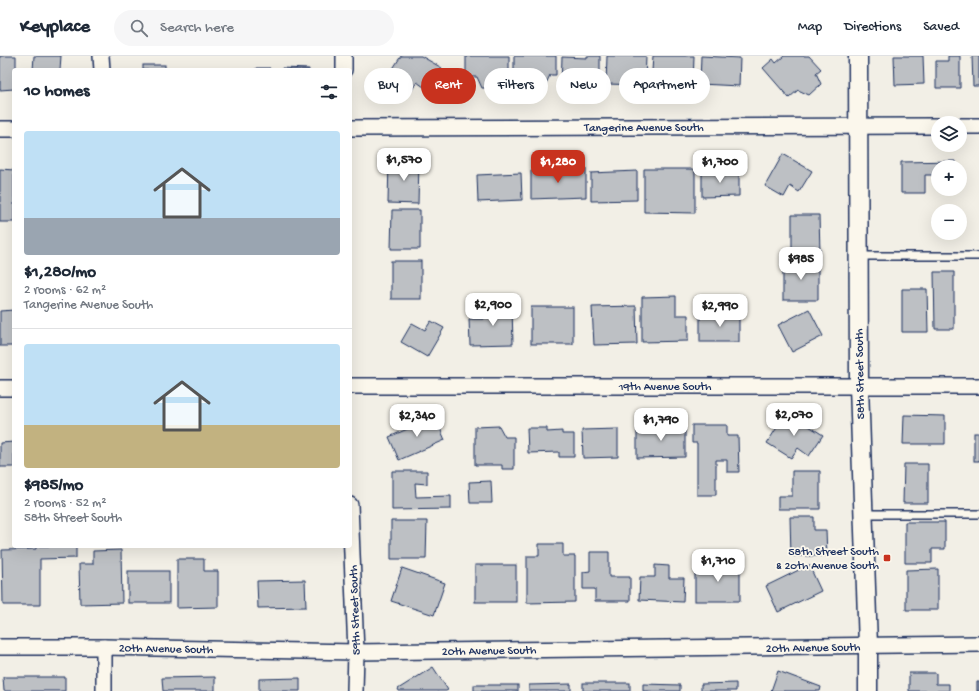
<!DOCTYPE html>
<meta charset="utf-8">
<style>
:root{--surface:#fff;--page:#f6f6f7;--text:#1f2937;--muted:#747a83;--line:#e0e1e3;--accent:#c8321e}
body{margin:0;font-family:"Gochi Hand",sans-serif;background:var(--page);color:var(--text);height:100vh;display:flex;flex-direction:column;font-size:15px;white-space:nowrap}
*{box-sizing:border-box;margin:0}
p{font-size:13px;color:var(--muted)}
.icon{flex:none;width:22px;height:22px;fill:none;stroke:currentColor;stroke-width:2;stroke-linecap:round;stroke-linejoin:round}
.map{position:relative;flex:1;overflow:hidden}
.drawer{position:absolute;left:12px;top:12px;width:340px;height:480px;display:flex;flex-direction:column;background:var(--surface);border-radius:4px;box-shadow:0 4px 16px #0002}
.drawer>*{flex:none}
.hud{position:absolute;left:364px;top:12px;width:380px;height:36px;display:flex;gap:8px}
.tools{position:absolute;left:931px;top:60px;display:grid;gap:8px}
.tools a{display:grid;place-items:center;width:36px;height:36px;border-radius:50%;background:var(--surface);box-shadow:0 4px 16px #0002;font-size:20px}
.price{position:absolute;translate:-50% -34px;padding:0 9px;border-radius:8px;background:#fff;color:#222;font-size:13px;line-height:26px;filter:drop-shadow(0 1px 2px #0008)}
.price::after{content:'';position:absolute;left:50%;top:24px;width:12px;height:9px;margin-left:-6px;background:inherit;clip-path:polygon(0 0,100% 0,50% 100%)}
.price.on{background:var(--accent);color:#fff}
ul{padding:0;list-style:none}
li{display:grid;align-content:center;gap:8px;height:212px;padding:0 12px}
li+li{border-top:1px solid var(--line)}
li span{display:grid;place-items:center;height:124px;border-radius:4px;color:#555}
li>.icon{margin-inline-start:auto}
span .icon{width:72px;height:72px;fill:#fffc;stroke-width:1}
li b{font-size:17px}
h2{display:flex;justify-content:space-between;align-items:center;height:48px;padding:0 12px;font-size:17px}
.pill{padding:0 14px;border-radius:18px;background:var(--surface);box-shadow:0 4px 16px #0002;font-size:14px;line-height:36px}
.pill.on{background:var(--accent);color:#fff}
header{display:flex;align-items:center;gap:24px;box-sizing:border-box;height:56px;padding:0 20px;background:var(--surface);border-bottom:1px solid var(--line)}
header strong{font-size:19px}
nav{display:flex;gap:22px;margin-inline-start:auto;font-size:14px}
.search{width:280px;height:36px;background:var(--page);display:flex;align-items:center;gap:10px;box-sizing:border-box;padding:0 14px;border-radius:22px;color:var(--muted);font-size:15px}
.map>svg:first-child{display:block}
</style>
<header>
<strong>Keyplace</strong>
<div class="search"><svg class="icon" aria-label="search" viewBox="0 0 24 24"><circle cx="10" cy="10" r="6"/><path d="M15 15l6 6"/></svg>Search here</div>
<nav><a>Map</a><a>Directions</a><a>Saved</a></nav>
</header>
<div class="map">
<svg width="979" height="635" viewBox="0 0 979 635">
<rect width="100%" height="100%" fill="#f2efe6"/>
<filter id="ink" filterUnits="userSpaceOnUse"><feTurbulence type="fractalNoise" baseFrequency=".025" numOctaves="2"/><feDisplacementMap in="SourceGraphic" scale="8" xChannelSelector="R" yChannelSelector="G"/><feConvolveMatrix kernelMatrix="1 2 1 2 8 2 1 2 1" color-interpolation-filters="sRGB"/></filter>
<g filter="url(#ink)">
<g fill="#bdc0c4" stroke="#1b2f5e">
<polygon points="0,0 16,0 16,14 14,14 14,33 0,34"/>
<polygon points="34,0 61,0 60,14 33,14"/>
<polygon points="401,0 421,0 442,12 428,34 417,26 410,37 387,22"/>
<polygon points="466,0 509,0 509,21 502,21 495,32 482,32 477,21 466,21"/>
<polygon points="514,0 556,0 556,19 550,19 544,32 529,32 524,19 514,19"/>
<polygon points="587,0 600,0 600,30 561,30 562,1 587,2"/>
<polygon points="607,0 646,0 645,29 606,28"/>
<polygon points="653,0 694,0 693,30 665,29 666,15 652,15"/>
<polygon points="701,0 740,2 739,30 700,28"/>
<polygon points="784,0 809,0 821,13 816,17 821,28 809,39 798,34 789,42 763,12 773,3 776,7"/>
<polygon points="894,0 923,0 924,28 895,29"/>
<polygon points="948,0 960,0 960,32 936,32 936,5 948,5"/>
<polygon points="972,0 979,0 979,30 973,30"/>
<rect x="143" y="9" width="22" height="5"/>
<polygon points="256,12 270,12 269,14 256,14"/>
<polygon points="282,12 309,13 309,14 282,14"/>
<polygon points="783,98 812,115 799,136 790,130 784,141 765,130"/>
<polygon points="389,104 419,105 418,148 388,147"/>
<polygon points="955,105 955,111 938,111 938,119 925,119 925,137 901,137 901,106"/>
<polygon points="586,112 586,141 531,143 531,114"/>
<polygon points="0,113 14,114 14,166 0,166"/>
<polygon points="644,113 695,113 695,157 644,156"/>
<polygon points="637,115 637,144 591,145 591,117"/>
<polygon points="702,115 739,115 739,140 702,141"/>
<polygon points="521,117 522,144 478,146 477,119"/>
<polygon points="392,154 420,154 420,193 391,193"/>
<polygon points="792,159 819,159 820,197 792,197"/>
<rect x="391" y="205" width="30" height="38"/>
<polygon points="818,205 818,244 783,244 783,206"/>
<polygon points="934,216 954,216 954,273 935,273"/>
<polygon points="902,233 927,233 928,276 902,276"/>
<polygon points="676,240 676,259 688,259 688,285 642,286 642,241"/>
<polygon points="484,250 512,250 513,288 470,289 469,263 484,263"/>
<polygon points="636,250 637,288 594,289 592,251"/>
<rect x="531" y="251" width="42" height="37"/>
<polygon points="809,253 823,280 792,296 778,269"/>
<polygon points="14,254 14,290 0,290 0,255"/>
<rect x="700" y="257" width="39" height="29"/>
<polygon points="431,265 444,272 427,301 401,286 412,267 425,274"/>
<polygon points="787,356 823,379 809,400 798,392 791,402 767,387"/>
<polygon points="904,359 945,360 945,388 903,388"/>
<polygon points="435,361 445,384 399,404 389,381"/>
<polygon points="685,369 685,401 637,402 637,370"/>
<polygon points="692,369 727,369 727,380 738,380 739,416 727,416 727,404 716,404 716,439 697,439 697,387 692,387"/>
<polygon points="499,370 505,381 514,381 514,413 502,413 502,409 475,409 475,371"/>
<polygon points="527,372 547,372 547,376 562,375 562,378 574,378 574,401 559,401 559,396 528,397"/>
<polygon points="618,373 618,401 583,402 582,374"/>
<polygon points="13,374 14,374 14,411 0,411 0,387 14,386"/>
<rect x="974" y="377" width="5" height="28"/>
<polygon points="904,408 928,408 928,447 903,447"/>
<polygon points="392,415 427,415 427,428 415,427 416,441 451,440 451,453 392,454"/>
<polygon points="792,415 820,415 820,453 778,453 778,440 792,440"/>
<polygon points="491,425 492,447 470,447 469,426"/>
<polygon points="790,461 814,461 814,474 826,474 827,500 791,500"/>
<polygon points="391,465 427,465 426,503 391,503"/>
<polygon points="905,466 945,466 945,493 932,493 932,507 905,507"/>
<polygon points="539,488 563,488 563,500 575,500 575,546 527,547 527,500 539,500"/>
<polygon points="36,490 76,490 76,502 40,503 40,549 3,549 2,494 36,493"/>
<polygon points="121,494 122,547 80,548 79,508 93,508 93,495"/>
<polygon points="590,496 609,496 609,521 630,521 630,545 595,545 595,533 583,533 583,516 590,515"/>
<polygon points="177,503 204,503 204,515 218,515 218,551 177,552"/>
<rect x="475" y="509" width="41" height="37"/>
<polygon points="655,509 669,510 669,522 684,522 683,546 639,544 640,521 655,521"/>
<rect x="695" y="509" width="45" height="36"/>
<polygon points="809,509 821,535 778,556 766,530"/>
<polygon points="402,512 445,527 434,559 391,545"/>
<polygon points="938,513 938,554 906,554 906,514"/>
<rect x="128" y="515" width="41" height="32"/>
<polygon points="305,524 306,551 258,552 257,525"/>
<polygon points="433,611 448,634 446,635 399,635 398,633"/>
<polygon points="778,615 821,631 820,635 771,635"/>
<polygon points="909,617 936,617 936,628 949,628 949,635 909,635"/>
<polygon points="3,621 65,621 65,635 4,635"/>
<polygon points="215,621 215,635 163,635 162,622"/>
<polygon points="300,622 300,635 259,635 259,623"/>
<rect x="977" y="626" width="2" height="9"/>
<rect x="583" y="627" width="47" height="8"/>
<polygon points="736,627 736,635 701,635 701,628"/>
<polygon points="571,628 571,635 529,635 529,629"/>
<polygon points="643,628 680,629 680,635 643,635"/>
<rect x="474" y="629" width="44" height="6"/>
</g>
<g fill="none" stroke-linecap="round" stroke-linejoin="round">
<g stroke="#1b2f5e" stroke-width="10">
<g id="service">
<polyline points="859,200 979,200"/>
<polyline points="863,458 979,458"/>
</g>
</g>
<g stroke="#1b2f5e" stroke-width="18">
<g id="minor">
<polyline points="101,0 102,14"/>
<polyline points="344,0 344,14"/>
<polyline points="960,70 979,70"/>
<polyline points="350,72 938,70"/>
<polyline points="0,73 14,73"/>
<polyline points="350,330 979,330"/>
<polyline points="0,332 14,332"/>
<polyline points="350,449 356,596 355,635"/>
<polyline points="0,591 104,591 356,596 979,588"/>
<polyline points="104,591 104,635"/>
</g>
</g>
<g stroke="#1b2f5e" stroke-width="21">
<polyline id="tertiary" points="858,0 859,330 868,590 868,635"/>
</g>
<use href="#service" stroke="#fbf7ec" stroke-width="7"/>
<use href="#minor" stroke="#fbf7ec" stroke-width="15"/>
<use href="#tertiary" stroke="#fbf7ec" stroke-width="18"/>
</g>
</g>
<rect fill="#c8321e" stroke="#fbf7ec" stroke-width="1.5" x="883" y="498" width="8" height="8" rx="2"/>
<g text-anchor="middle" stroke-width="3.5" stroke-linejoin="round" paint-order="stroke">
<g font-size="12" fill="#1b2f5e" stroke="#fbf7ec">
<text x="644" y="75">Tangerine Avenue South</text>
<text transform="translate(859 318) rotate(-91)" y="4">58th Street South</text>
<text x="665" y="334">19th Avenue South</text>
<text transform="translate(354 554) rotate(-92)" y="4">59th Street South</text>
<text transform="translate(813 591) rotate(-1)" y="4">20th Avenue South</text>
<text transform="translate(166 592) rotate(1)" y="4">20th Avenue South</text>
<text transform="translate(489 594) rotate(-1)" y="4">20th Avenue South</text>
</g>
<g font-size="12" fill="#1b2f5e" stroke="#fbf7ec" text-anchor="end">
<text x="879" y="499">58th Street South<tspan x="879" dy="14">&amp; 20th Avenue South</tspan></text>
</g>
</g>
</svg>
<div class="tools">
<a><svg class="icon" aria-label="layers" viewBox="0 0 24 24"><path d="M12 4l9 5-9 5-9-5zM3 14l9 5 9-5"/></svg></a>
<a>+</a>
<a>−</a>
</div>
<b class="price" style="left:404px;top:126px">$1,570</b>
<b class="price on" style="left:558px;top:128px">$1,280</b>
<b class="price" style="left:720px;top:128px">$1,700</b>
<b class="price" style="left:801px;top:225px">$985</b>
<b class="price" style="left:493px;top:271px">$2,900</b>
<b class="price" style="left:720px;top:272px">$2,990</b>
<b class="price" style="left:794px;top:381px">$2,070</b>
<b class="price" style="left:417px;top:382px">$2,340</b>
<b class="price" style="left:661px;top:386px">$1,790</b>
<b class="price" style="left:718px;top:527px">$1,710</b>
<div class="hud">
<a class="pill">Buy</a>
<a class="pill on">Rent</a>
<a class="pill">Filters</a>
<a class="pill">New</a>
<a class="pill">Apartment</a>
</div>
<section class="drawer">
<h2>10 homes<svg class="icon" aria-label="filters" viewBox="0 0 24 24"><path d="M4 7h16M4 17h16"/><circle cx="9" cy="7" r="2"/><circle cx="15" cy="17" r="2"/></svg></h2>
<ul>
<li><span style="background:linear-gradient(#bfe0f5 70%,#9aa5b1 0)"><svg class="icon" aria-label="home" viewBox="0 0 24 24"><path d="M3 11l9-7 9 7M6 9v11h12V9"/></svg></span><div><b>$1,280/mo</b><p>2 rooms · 62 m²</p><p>Tangerine Avenue South</p></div></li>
<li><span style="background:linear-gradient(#bfe0f5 65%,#c2b280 0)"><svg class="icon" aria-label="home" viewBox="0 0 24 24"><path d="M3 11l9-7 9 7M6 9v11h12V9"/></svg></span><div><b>$985/mo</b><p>2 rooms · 52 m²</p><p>58th Street South</p></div></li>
</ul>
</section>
</div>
